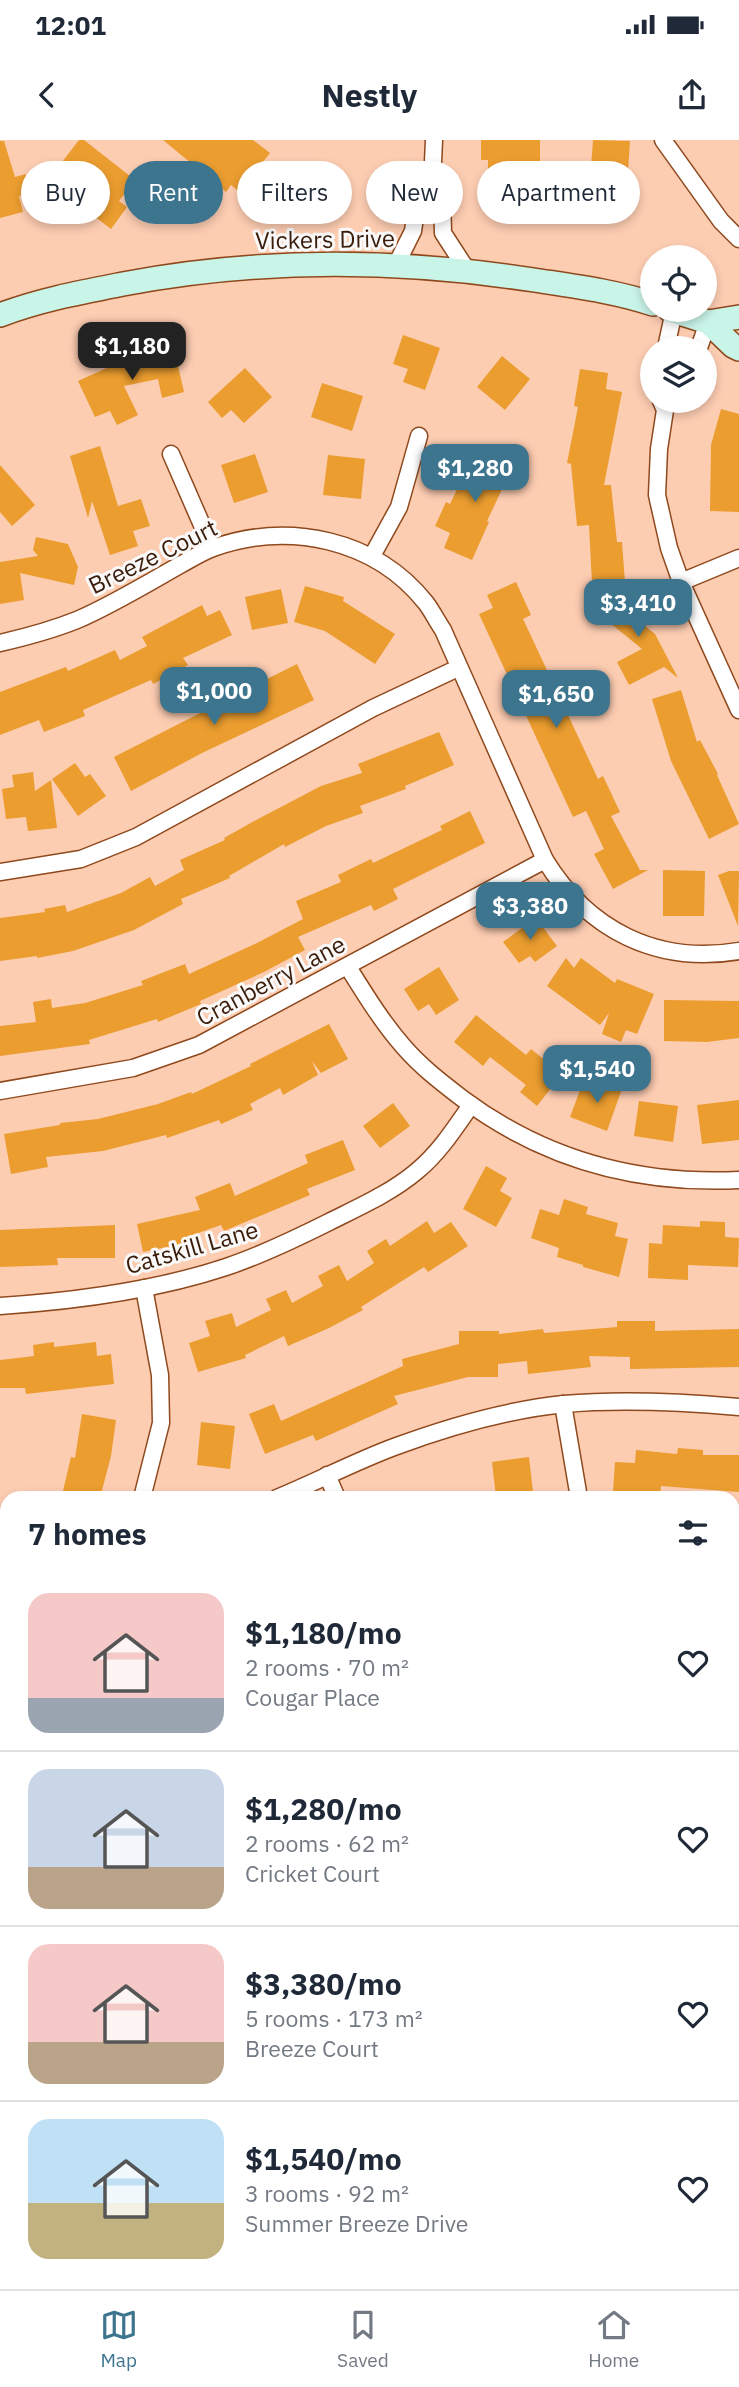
<!DOCTYPE html>
<meta charset="utf-8">
<style>
:root{--surface:#fff;--page:#f6f6f7;--text:#1f2937;--muted:#747a83;--line:#e0e1e3;--accent:#3d758f}
body{margin:0;font-family:"IBM Plex Sans",sans-serif;background:var(--page);color:var(--text);height:100vh;display:flex;flex-direction:column;font-size:26px;white-space:nowrap}
*{box-sizing:border-box;margin:0}
p{font-size:23px;color:var(--muted)}
.icon{flex:none;width:38px;height:38px;fill:none;stroke:currentColor;stroke-width:2;stroke-linecap:round;stroke-linejoin:round}
.map{position:relative;flex:1;overflow:hidden}
.sheet{position:absolute;left:0px;top:1351px;width:740px;height:798px;display:flex;flex-direction:column;background:var(--surface);border-radius:21px 21px 0 0;box-shadow:0 4px 10px #0003}
.sheet>*{flex:none}
.guide{position:absolute;left:21px;top:21px;width:698px;height:63px;display:flex;gap:14px}
.controls{position:absolute;left:640px;top:105px;display:grid;gap:14px}
.controls a{display:grid;place-items:center;width:77px;height:77px;border-radius:50%;background:var(--surface);box-shadow:0 4px 10px #0003;font-size:35px}
.price{position:absolute;translate:-50% -60px;padding:0 16px;border-radius:14px;background:var(--accent);color:#fff;font-size:23px;line-height:46px;filter:drop-shadow(0 2px 4px #0008)}
.price::after{content:'';position:absolute;left:50%;top:42px;width:21px;height:16px;margin-left:-10px;background:inherit;clip-path:polygon(0 0,100% 0,50% 100%)}
.price.active{background:#222;color:#fff}
ul{padding:0;list-style:none}
li{display:flex;align-items:center;gap:21px;height:175px;padding:0 28px}
li+li{border-top:2px solid var(--line)}
li span{display:grid;place-items:center;flex:none;width:196px;height:140px;border-radius:21px;color:#555}
li>.icon{margin-inline-start:auto}
span .icon{width:84px;height:84px;fill:#fffc;stroke-width:1}
li b{font-size:30px}
h2{display:flex;justify-content:space-between;align-items:center;height:84px;padding:0 28px;font-size:30px}
.chip{padding:0 24px;border-radius:32px;background:var(--surface);box-shadow:0 4px 10px #0003;font-size:24px;line-height:63px}
.chip.active{background:var(--accent);color:#fff}
.status{display:flex;justify-content:space-between;align-items:center;height:49px;padding:0 35px;background:var(--surface);direction:ltr}
.status svg{height:19px;fill:currentColor}
header{display:flex;justify-content:space-between;align-items:center;height:91px;padding:0 28px;background:var(--surface);font-size:32px;font-weight:800}
.tab-bar{display:flex;justify-content:space-around;align-items:center;height:98px;border-top:2px solid var(--line);background:var(--surface);font-size:19px;color:var(--muted)}
.tab-bar a{display:grid;justify-items:center;gap:4px}
.tab-bar .active{color:var(--accent)}
.map>svg:first-child{display:block}
</style>
<div class="status"><b>12:01</b><svg viewBox="0 0 49 12"><path d="M0 12V9h3v3zM5 12V6h3v6zM10 12V3h3v9zM15 12V0h3v12zM26 1h20v11H26zM47 4h2v5h-2z"/></svg></div>
<header><svg class="icon" aria-label="back" viewBox="0 0 24 24"><path d="M15 5l-7 7 7 7"/></svg>Nestly<svg class="icon" aria-label="share" viewBox="0 0 24 24"><path d="M12 15V3M7 8l5-5 5 5M5 13v7h14v-7"/></svg></header>
<div class="map">
<svg width="739" height="2149" viewBox="0 0 739 2149">
<rect width="100%" height="100%" fill="#fdcdb2"/>
<g fill="#eb9d2f">
<polygon points="79,0 84,0 135,40 119,61 127,67 111,89 86,70 78,80 66,70 74,59 49,39"/>
<polygon points="163,0 253,0 270,13 257,29 269,39 250,61 231,45 226,52"/>
<polygon points="481,0 540,0 540,21 530,21 530,56 488,56 488,20 481,20"/>
<polygon points="593,0 630,1 627,46 590,41"/>
<polygon points="0,1 4,1 15,37 26,34 31,52 19,56 23,72 0,78"/>
<polygon points="403,195 440,208 425,250 403,242 408,229 393,224"/>
<polygon points="173,204 184,252 162,258 158,239 124,246 138,275 117,285 110,271 95,277 78,241 133,216 133,214"/>
<polygon points="502,216 530,239 505,270 477,247"/>
<polygon points="245,228 272,257 244,283 231,270 222,278 208,262"/>
<polygon points="580,229 608,233 606,249 622,252 604,345 611,345 617,402 622,402 625,442 592,444 589,385 577,386 571,324 567,323 578,267 574,266"/>
<polygon points="322,243 363,256 352,291 311,277"/>
<polygon points="721,269 739,274 739,372 710,371 711,305"/>
<polygon points="100,306 118,366 141,359 150,386 133,391 138,406 110,415 92,361 88,378 70,316"/>
<polygon points="486,313 523,331 515,348 505,343 487,381 489,382 472,420 444,408 450,393 435,386 446,362 450,364 471,321 480,325"/>
<polygon points="255,314 268,352 234,363 221,325"/>
<polygon points="328,315 365,319 361,359 323,355"/>
<polygon points="0,325 35,365 12,386 0,372"/>
<polygon points="36,397 68,404 78,427 74,445 20,433 24,460 0,464 0,422 38,416 33,410"/>
<polygon points="516,442 531,475 523,479 598,639 603,636 620,672 611,676 640,730 648,730 613,749 594,714 604,709 586,671 573,677 479,474 493,468 487,455"/>
<polygon points="305,446 344,457 343,461 395,494 375,524 325,491 294,482"/>
<polygon points="281,449 288,483 252,490 245,457"/>
<polygon points="627,449 651,468 640,482 655,494 678,538 664,527 629,545 617,522 642,509 604,478"/>
<polygon points="202,465 207,476 220,470 232,495 183,518 188,525 153,544 151,540 83,570 85,576 44,592 39,580 0,595 0,552 66,527 68,531 115,510 120,520 147,506 142,497"/>
<polygon points="297,524 314,560 202,613 131,651 114,617 255,545 258,551 264,548 263,541"/>
<polygon points="681,550 697,602 700,600 718,634 717,635 739,684 709,699 671,621 652,559"/>
<polygon points="439,592 454,625 405,646 406,649 360,666 363,673 326,686 285,707 284,704 229,736 230,738 181,759 183,764 134,790 73,811 37,818 37,816 0,821 0,778 45,772 44,769 65,765 67,772 121,753 150,737 155,746 184,730 180,720 225,700 224,698 258,679 321,646 362,633 358,624"/>
<polygon points="75,623 85,637 90,634 106,656 78,676 52,639"/>
<polygon points="33,632 35,651 51,640 57,688 28,691 26,677 6,679 2,649 14,647 12,635"/>
<polygon points="470,671 485,703 393,749 398,759 374,771 371,765 298,797 305,810 264,832 200,861 201,864 158,882 157,879 89,900 90,904 0,916 0,886 36,882 33,862 51,859 52,868 85,863 143,845 141,841 185,824 189,834 257,803 303,779 296,761 341,742 338,735 371,719 373,723 442,690 440,686"/>
<polygon points="663,730 705,731 704,776 663,776"/>
<polygon points="729,731 739,731 738,786 718,735"/>
<polygon points="536,778 557,806 535,822 530,816 519,823 503,802"/>
<polygon points="566,818 574,828 581,818 615,843 617,839 654,854 637,894 626,890 621,902 602,894 609,873 600,885 547,846"/>
<polygon points="439,827 459,860 436,875 429,864 418,871 404,849"/>
<polygon points="664,860 739,861 739,898 707,902 664,901"/>
<polygon points="476,875 526,915 531,909 562,934 537,966 520,952 526,945 490,917 483,926 454,902"/>
<polygon points="329,884 348,919 321,933 312,921 318,935 283,955 280,948 250,964 253,970 221,984 219,980 167,998 166,995 103,1011 46,1017 48,1027 11,1034 4,994 60,985 60,983 98,979 158,964 191,952 192,954 251,926 250,924"/>
<polygon points="599,939 622,949 607,991 570,977 582,945 595,950"/>
<polygon points="739,960 739,1000 702,1004 697,965"/>
<polygon points="639,961 678,966 673,1002 634,996"/>
<polygon points="393,963 410,986 380,1008 363,986"/>
<polygon points="343,1000 355,1030 307,1049 310,1055 224,1091 221,1085 184,1098 185,1103 143,1112 137,1084 200,1070 195,1057 230,1043 235,1056 308,1023 305,1015"/>
<polygon points="486,1026 507,1038 500,1051 512,1058 496,1087 463,1069"/>
<polygon points="564,1059 588,1067 586,1074 618,1083 615,1096 628,1099 619,1137 583,1127 583,1125 557,1117 559,1108 531,1098 540,1069 559,1075"/>
<polygon points="427,1081 434,1093 451,1082 468,1106 428,1132 424,1127 361,1167 363,1170 329,1188 288,1206 284,1196 245,1215 246,1218 198,1232 189,1203 210,1196 205,1181 232,1173 236,1187 271,1170 266,1159 286,1150 292,1163 323,1146 318,1136 339,1125 347,1141 374,1123 367,1111 386,1099 390,1106"/>
<polygon points="700,1081 725,1082 725,1097 739,1098 738,1127 688,1125 688,1140 648,1138 649,1103 662,1104 663,1085 700,1087"/>
<polygon points="115,1085 115,1118 57,1118 58,1125 0,1127 0,1090"/>
<polygon points="617,1181 655,1181 655,1191 739,1189 739,1227 630,1229 630,1217 589,1216 591,1227 528,1234 527,1221 498,1224 498,1237 468,1237 394,1256 398,1264 358,1282 316,1301 313,1295 265,1314 249,1274 274,1264 281,1281 403,1226 402,1219 459,1204 459,1191 499,1191 499,1194 543,1189 544,1193 617,1187"/>
<polygon points="54,1202 54,1207 96,1202 97,1216 111,1214 114,1244 26,1254 25,1248 0,1248 0,1220 34,1216 33,1205"/>
<polygon points="82,1274 116,1280 111,1316 100,1358 63,1351 71,1317 75,1318"/>
<polygon points="201,1282 235,1286 230,1329 197,1325"/>
<polygon points="678,1308 703,1310 703,1315 739,1315 739,1352 661,1346 660,1355 613,1351 615,1322 635,1323 636,1310 677,1314"/>
<polygon points="529,1317 533,1352 496,1357 492,1322"/>
</g>
<g fill="none" stroke-linecap="round" stroke-linejoin="round">
<g stroke="#8f491d" stroke-width="19">
<g id="minor">
<polyline points="434,0 432,44 442,57 443,93 467,130"/>
<polyline points="663,0 721,81 739,99"/>
<polyline points="396,125 413,91 418,57 432,44"/>
<polyline points="666,208 674,171"/>
<polyline points="699,208 708,182"/>
<polyline points="661,261 665,270 659,309 657,355 669,408 681,442 739,570"/>
<polyline points="171,314 212,408"/>
<polyline points="372,416 399,367 419,296"/>
<polyline points="681,442 739,418"/>
<path d="M0,503c26,-6 52,-13 77,-23 33,-14 71,-37 103,-55 11,-6 22,-13 33,-17 76,-27 162,-9 213,55 6,8 11,18 17,27l102,230c43,70 112,105 194,91"/>
<polyline points="0,732 81,719 136,697 373,568 458,528"/>
<path d="M348,827c17,27 34,55 55,79 17,20 39,37 60,53 82,61 174,86 276,81"/>
<polyline points="0,951 133,928 199,905 545,720"/>
<path d="M0,1166c76,-5 154,-15 226,-39 36,-12 69,-28 103,-45 30,-15 62,-29 88,-51 22,-18 38,-43 54,-66"/>
<polyline points="563,1264 579,1358"/>
<polyline points="327,1335 337,1358"/>
<polyline points="142,1358 161,1283 160,1235 144,1148"/>
<path d="M277,1358c39,-16 77,-36 117,-51 54,-20 112,-37 170,-43 57,-5 118,-2 175,3"/>
<polyline points="733,1572 739,1577"/>
<polyline points="733,1771 739,1765"/>
<polyline points="0,1815 7,1819"/>
<polyline points="733,2039 739,2029"/>
<polyline points="339,2142 348,2149"/>
<polyline points="59,2149 64,2142"/>
</g>
</g>
<g stroke="#8f491d" stroke-width="26">
<g id="secondary">
<polyline points="670,170 708,182 733,206 739,209"/>
<path d="M0,175c39,-15 82,-23 123,-31 136,-26 274,-25 411,-4 39,6 80,11 119,24"/>
<polyline points="708,182 739,177"/>
</g>
</g>
<use href="#minor" stroke="#fff" stroke-width="16"/>
<use href="#secondary" stroke="#c9f5e8" stroke-width="23"/>
</g>
<g text-anchor="middle" stroke-width="6" stroke-linejoin="round" paint-order="stroke">
<g font-size="24" fill="#3b1d0b" stroke="#f9f9f9">
<text transform="translate(325 100) rotate(-1)" y="8">Vickers Drive</text>
<text transform="translate(153 417) rotate(-26)" y="8">Breeze Court</text>
<text transform="translate(271 841) rotate(-28)" y="8">Cranberry Lane</text>
<text transform="translate(192 1108) rotate(-16)" y="8">Catskill Lane</text>
</g>
</g>
</svg>
<div class="controls">
<a><svg class="icon" aria-label="locate" viewBox="0 0 24 24"><circle cx="12" cy="12" r="6"/><path d="M12 2v4M12 18v4M2 12h4M18 12h4"/></svg></a>
<a><svg class="icon" aria-label="layers" viewBox="0 0 24 24"><path d="M12 4l9 5-9 5-9-5zM3 14l9 5 9-5"/></svg></a>
</div>
<b class="price active" style="left:132px;top:242px">$1,180</b>
<b class="price" style="left:475px;top:364px">$1,280</b>
<b class="price" style="left:638px;top:499px">$3,410</b>
<b class="price" style="left:214px;top:587px">$1,000</b>
<b class="price" style="left:556px;top:590px">$1,650</b>
<b class="price" style="left:530px;top:802px">$3,380</b>
<b class="price" style="left:597px;top:965px">$1,540</b>
<div class="guide">
<a class="chip">Buy</a>
<a class="chip active">Rent</a>
<a class="chip">Filters</a>
<a class="chip">New</a>
<a class="chip">Apartment</a>
</div>
<section class="sheet">
<h2>7 homes<svg class="icon" aria-label="filters" viewBox="0 0 24 24"><path d="M4 7h16M4 17h16"/><circle cx="9" cy="7" r="2"/><circle cx="15" cy="17" r="2"/></svg></h2>
<ul>
<li><span style="background:linear-gradient(#f6c9c9 75%,#9aa5b1 0)"><svg class="icon" aria-label="home" viewBox="0 0 24 24"><path d="M3 11l9-7 9 7M6 9v11h12V9"/></svg></span><div><b>$1,180/mo</b><p>2 rooms · 70 m²</p><p>Cougar Place</p></div><svg class="icon" aria-label="heart" viewBox="0 0 24 24"><path d="M12 20l-8-8c-3-5 5-10 8-4 3-6 11-1 8 4z"/></svg></li>
<li><span style="background:linear-gradient(#c9d6e8 70%,#b9a48a 0)"><svg class="icon" aria-label="home" viewBox="0 0 24 24"><path d="M3 11l9-7 9 7M6 9v11h12V9"/></svg></span><div><b>$1,280/mo</b><p>2 rooms · 62 m²</p><p>Cricket Court</p></div><svg class="icon" aria-label="heart" viewBox="0 0 24 24"><path d="M12 20l-8-8c-3-5 5-10 8-4 3-6 11-1 8 4z"/></svg></li>
<li><span style="background:linear-gradient(#f6c9c9 70%,#b9a48a 0)"><svg class="icon" aria-label="home" viewBox="0 0 24 24"><path d="M3 11l9-7 9 7M6 9v11h12V9"/></svg></span><div><b>$3,380/mo</b><p>5 rooms · 173 m²</p><p>Breeze Court</p></div><svg class="icon" aria-label="heart" viewBox="0 0 24 24"><path d="M12 20l-8-8c-3-5 5-10 8-4 3-6 11-1 8 4z"/></svg></li>
<li><span style="background:linear-gradient(#bfe0f5 60%,#c2b280 0)"><svg class="icon" aria-label="home" viewBox="0 0 24 24"><path d="M3 11l9-7 9 7M6 9v11h12V9"/></svg></span><div><b>$1,540/mo</b><p>3 rooms · 92 m²</p><p>Summer Breeze Drive</p></div><svg class="icon" aria-label="heart" viewBox="0 0 24 24"><path d="M12 20l-8-8c-3-5 5-10 8-4 3-6 11-1 8 4z"/></svg></li>
</ul>
</section>
</div>
<nav class="tab-bar">
<a class="active"><svg class="icon" aria-label="map" viewBox="0 0 24 24"><path d="M3 6l6-2 6 2 6-2v14l-6 2-6-2-6 2zM9 4v14M15 6v14"/></svg>Map</a>
<a><svg class="icon" aria-label="saved" viewBox="0 0 24 24"><path d="M7 4h10v16l-5-4-5 4z"/></svg>Saved</a>
<a><svg class="icon" aria-label="home" viewBox="0 0 24 24"><path d="M3 11l9-7 9 7M6 9v11h12V9"/></svg>Home</a>
</nav>
